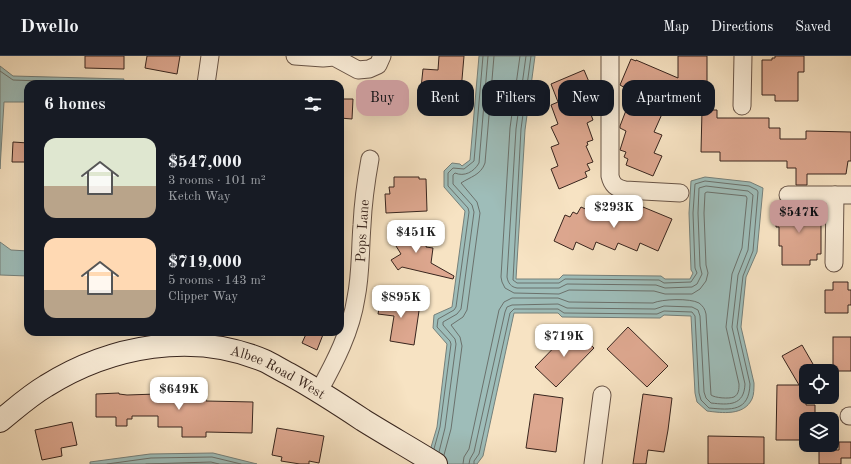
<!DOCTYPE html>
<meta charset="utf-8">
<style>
:root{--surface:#171b24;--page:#20242c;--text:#f1f3f6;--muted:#9ea1a6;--line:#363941;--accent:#c59692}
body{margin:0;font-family:"Old Standard TT",serif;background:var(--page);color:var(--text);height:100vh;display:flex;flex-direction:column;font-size:15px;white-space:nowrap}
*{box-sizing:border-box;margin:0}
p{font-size:13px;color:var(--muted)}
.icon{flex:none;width:22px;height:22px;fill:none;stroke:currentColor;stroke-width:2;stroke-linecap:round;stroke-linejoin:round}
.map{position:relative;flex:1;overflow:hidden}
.sheet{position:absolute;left:24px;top:24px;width:320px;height:256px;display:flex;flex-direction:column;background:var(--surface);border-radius:12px;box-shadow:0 4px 16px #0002}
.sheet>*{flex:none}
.top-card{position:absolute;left:356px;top:24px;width:380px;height:36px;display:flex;gap:8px}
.buttons{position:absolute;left:799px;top:308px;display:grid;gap:8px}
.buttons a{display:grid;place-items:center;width:40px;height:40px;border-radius:8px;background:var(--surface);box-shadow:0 4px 16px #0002;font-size:20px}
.price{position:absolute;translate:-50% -34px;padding:0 9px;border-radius:8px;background:#fff;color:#222;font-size:13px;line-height:26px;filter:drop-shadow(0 1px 2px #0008)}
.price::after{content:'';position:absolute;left:50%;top:24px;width:12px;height:9px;margin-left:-6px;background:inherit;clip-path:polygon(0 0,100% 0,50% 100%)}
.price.on{background:var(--accent);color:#111}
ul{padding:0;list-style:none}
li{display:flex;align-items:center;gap:12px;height:100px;padding:0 20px}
li span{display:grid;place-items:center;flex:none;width:112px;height:80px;border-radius:12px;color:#555}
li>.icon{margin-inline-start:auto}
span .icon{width:48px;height:48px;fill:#fffc;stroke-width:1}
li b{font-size:17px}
h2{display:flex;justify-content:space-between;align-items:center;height:48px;padding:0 20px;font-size:17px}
.pill{padding:0 14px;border-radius:12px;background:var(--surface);box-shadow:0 4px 16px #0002;font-size:14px;line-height:36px}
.pill.on{background:var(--accent);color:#111}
header{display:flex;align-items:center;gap:24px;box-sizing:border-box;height:56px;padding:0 20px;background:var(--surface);border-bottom:1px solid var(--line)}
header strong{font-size:19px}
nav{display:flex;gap:22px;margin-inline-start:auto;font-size:14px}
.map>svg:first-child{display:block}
</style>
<header>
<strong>Dwello</strong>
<nav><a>Map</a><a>Directions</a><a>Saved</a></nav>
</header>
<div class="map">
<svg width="851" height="408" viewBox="0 0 851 408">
<rect width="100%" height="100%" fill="#f7e3c3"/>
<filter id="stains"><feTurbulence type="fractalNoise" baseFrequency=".005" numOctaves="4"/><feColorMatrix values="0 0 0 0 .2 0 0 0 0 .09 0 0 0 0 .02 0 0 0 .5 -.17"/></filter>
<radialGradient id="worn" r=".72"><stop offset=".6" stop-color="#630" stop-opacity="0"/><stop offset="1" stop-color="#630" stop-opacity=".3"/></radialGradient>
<g fill="#9ebdb9" stroke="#75807b">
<path d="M479,0h56l-10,74 -9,149h43l4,-4 98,1 4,3h25l3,-6 -2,-3 -2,-57 2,-32 14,-4 45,5 13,6 -6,64 -11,25 -5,50 13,56c0,5 0,12 -2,16 -8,17 -30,14 -45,12l-10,-9 -2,-9 -4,-77 -27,-1 -4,3 -98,-1 -4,-4h-44l-31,143 -6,8h-51l11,-37 10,-83 -14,-16 1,-13 18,-8 13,-96 -21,-24v-16l8,-8 8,1 2,2 8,-6z"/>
<polygon points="0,10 13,20 124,23 123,28 28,28 28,46 4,46 0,113"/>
<polygon points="0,186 11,194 28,195 28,220 0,219"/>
<polygon points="213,397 257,408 90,408 90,406 150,398"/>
</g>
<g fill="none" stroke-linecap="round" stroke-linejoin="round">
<g stroke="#6b716c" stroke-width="1">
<polyline points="0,15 13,24 119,28"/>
<polyline points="434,393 440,371 451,288 450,285 437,271 438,263 454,254 456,251 469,156 468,152 448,130 448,117 453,112 464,113 474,105 483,0"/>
<path d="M439,396l6,-24 11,-84 -1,-5 -12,-14v-3l14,-8 4,-5 13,-97 -2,-7 -19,-21v-9l2,-2c9,4 19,-1 24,-10l9,-107"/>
<path d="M444,399l7,-26 11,-83 -2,-9 -9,-12 12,-8 4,-7 13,-97 -3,-11 -16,-19c9,-6 20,-8 24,-20l9,-107"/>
<polyline points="107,408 151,402 212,401 241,408"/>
<polyline points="146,408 211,406 219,408"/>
<path d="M463,408l1,-7 5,-8 30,-139 5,-8 8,-4h46l11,4 84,1c9,-4 37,-5 46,0 4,3 6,6 7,11l5,81c4,3 18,4 23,2 5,-3 5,-8 5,-13l-13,-57 6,-53 10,-26 5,-50 -1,-2 -39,-4 -2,1 -1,20 2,52 2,8 -2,8 -6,8 -8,5h-27l-11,-3 -85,-1 -10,4 -45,-1 -9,-5 -3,-6 -1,-5 9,-149 10,-72"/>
<path d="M469,408l1,-5 4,-7 31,-140 2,-5 5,-2 46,-1 9,4 88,1 9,-3 28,1 6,3 2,6 4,76 2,6 5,5c18,2 33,3 34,-19l-13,-57 6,-52 10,-25 5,-55 -5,-4 -42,-5 -7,2 -1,25 2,53 2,8 -5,10 -5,3 -27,1 -9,-3 -89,-1 -8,4h-42c-6,-1 -9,-5 -10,-11l9,-148 10,-73"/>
<path d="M474,408v-3l5,-7 31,-141 4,-4h44l6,4 93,1 7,-3 28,1 3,4 4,77 2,7 8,8c22,2 40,4 41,-24l-13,-57 6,-51 10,-25 5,-59 -1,-2 -8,-4 -44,-5 -10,3 -2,29 2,55 2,5 -6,9 -27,1 -5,-3 -94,-1 -6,4h-42l-4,-3 8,-151 10,-73"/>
</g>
</g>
<g fill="#dda78f" stroke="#38251e">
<polygon points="85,0 124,0 124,13 85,12"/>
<polygon points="147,0 180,0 177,18 145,12"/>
<polygon points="439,0 464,0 461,35 421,32 423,13 438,14"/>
<polygon points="678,0 707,0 707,41 623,41 627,33 620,29 631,3 636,5 636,4 678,22"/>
<polygon points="775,0 804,0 804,16 798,16 798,45 775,45 775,39 762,39 762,4 772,4 772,2 775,2"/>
<polygon points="584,14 592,33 591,33 594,42 587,45 588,48 587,48 593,64 587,67 593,84 587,86 588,89 586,90 593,106 587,108 590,114 585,116 587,121 559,133 551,113 558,110 551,91 559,88 551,71 558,68 551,49 558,46 551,28"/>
<polygon points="340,43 353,43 352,63 340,62"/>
<polygon points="630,44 662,58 654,76 662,79 654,97 662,100 653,120 626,109 628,103 624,101 626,96 620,94 626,75 620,72 620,70"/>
<polygon points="702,54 717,54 717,62 769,62 769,72 780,72 780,83 806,83 806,75 851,76 851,105 848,105 846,118 807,118 807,129 796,129 796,112 787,112 787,105 720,105 720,96 701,96"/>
<polygon points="13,86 28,87 28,106 12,106"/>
<polygon points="394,121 419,121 419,123 426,123 427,155 386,157 385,138 390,138 389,131 394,131"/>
<polygon points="776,149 818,149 818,169 821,169 821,198 817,198 817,204 810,204 810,209 782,209 782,190 779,190 779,171 776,171"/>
<polygon points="581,151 599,159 602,153 616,159 616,157 620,159 623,152 640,159 643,151 672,163 658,195 640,187 637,195 618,187 615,194 596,186 593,194 576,186 573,194 554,185 565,159 570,161 573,156 577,158"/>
<polygon points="407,171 410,177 428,179 426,191 433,192 431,207 454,220 453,223 402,211 398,214 391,204 401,198 391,182"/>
<polygon points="833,226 848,226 848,234 851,234 851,249 848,249 848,257 825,257 825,234 833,234"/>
<polygon points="381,241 420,248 414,289 390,285 394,260 378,258"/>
<polygon points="628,271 668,310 647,331 607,293"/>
<polygon points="573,272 594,292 556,331 535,311"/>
<polygon points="307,276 324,276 317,294 302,287"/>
<rect x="833" y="281" width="18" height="34"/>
<polygon points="802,289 817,315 806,315 806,349 815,349 815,363 806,363 806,384 776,384 777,329 799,329 782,300"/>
<polygon points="205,330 206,345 253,346 252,377 206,376 206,381 182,381 182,371 158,371 158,360 132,360 132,363 127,363 127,370 116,370 116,361 96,361 96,338 119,337 119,338 127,339 157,338 157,331"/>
<polygon points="534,338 563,342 556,396 526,392"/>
<polygon points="643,338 672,342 668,374 664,396 648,394 646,408 633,408"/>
<polygon points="72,366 77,389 61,392 62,400 42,404 35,374"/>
<polygon points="277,372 324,380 319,407 309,405 309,408 300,408 281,405 282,401 272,399"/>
<polygon points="708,380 764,381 764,408 708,408"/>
<polygon points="839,386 851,386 851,402 841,402 841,408 819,408 819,394 839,394"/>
</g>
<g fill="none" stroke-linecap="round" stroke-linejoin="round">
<g stroke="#685447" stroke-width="19">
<g id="street">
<polyline points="295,0 323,2 334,1 358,14 369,13 378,9 382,0"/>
<path d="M610,0v120c2,9 6,12 15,14l55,3"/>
<polyline points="206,28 210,0"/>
<polyline points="742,50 743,0"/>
<polyline points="788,139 851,139"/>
<polyline points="834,207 835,139"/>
<polyline points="168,288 169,276"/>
<path id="s1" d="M319,335c16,-29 32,-60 37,-93 5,-24 4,-48 6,-73 1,-22 4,-44 8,-66"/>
<polyline points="849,360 851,360"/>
<polyline points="593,408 602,339"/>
</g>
</g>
<g stroke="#38251e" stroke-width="24">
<g id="secondary">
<path id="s2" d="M0,365c15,-12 29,-25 46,-35 64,-40 147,-56 219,-25 8,4 16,9 24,13 25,14 50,30 74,46 24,15 49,29 73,44"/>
</g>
</g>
<use href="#street" stroke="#faedd8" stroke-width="17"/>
<use href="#secondary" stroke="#faedd8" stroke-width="22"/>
</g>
<g text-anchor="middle" stroke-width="3" stroke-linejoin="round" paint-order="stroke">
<g font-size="14" fill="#38251e" stroke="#faedd8">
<text dy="5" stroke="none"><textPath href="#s1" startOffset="168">Pops Lane</textPath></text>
<text dy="5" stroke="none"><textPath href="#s2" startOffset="303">Albee Road West</textPath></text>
</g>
</g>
<rect width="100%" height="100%" filter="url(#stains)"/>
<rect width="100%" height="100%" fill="url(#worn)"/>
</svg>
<div class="buttons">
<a><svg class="icon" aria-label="locate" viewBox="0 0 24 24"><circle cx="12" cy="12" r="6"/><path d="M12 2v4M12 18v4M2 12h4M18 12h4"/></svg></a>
<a><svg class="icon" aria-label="layers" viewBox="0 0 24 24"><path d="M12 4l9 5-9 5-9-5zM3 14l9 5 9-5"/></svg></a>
</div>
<b class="price" style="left:614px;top:173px">$293K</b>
<b class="price on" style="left:799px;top:178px">$547K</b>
<b class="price" style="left:416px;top:198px">$451K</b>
<b class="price" style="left:401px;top:263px">$895K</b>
<b class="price" style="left:564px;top:302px">$719K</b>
<b class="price" style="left:179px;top:355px">$649K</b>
<div class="top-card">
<a class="pill on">Buy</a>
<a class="pill">Rent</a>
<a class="pill">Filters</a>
<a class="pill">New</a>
<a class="pill">Apartment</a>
</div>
<section class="sheet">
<h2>6 homes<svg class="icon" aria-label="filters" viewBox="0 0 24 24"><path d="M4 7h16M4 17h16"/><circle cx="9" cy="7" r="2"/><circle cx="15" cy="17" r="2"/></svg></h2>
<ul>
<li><span style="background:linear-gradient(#dfe7d0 60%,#b9a48a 0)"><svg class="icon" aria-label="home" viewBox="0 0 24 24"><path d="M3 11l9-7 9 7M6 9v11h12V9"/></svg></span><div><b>$547,000</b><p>3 rooms · 101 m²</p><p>Ketch Way</p></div></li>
<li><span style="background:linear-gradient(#ffd9b3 65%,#b9a48a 0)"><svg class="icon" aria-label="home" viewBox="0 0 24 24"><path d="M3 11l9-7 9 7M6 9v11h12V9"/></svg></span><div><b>$719,000</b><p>5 rooms · 143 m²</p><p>Clipper Way</p></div></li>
</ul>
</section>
</div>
